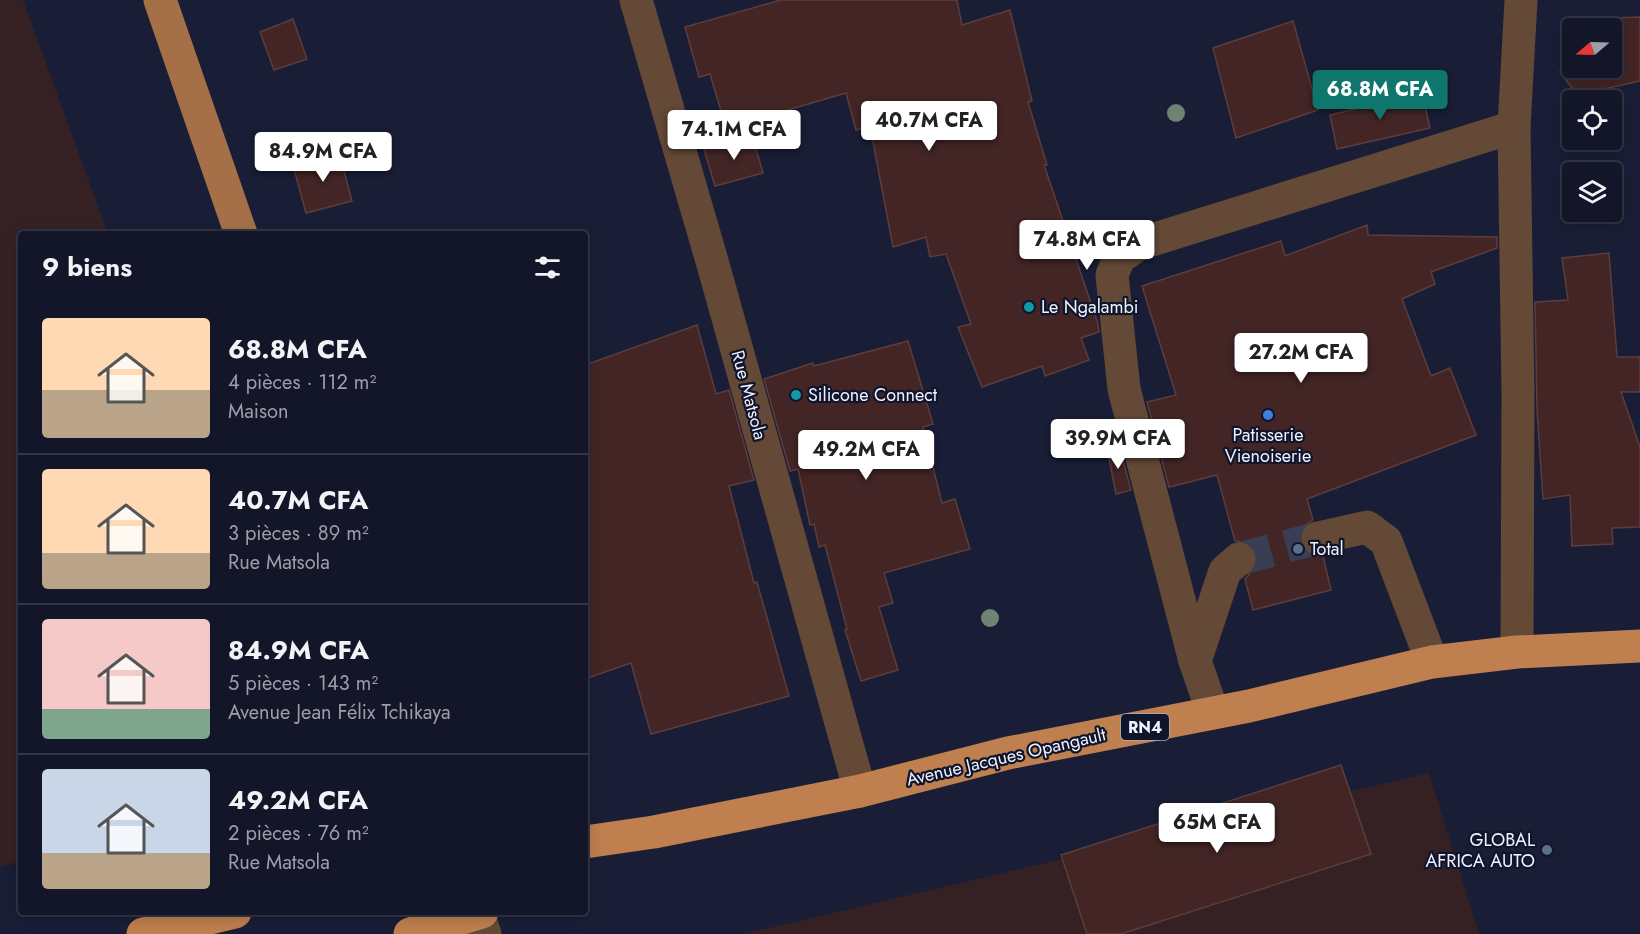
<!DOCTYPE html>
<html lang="fr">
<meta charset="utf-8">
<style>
:root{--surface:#131628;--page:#1c1f30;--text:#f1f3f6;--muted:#9d9fa8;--line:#323545;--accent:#0f766e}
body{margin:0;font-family:Jost,sans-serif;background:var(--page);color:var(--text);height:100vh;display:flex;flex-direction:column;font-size:22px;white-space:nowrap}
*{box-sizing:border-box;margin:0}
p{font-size:20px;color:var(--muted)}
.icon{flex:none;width:33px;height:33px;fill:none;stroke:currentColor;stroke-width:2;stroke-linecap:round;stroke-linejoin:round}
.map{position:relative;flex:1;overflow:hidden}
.sheet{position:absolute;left:18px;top:231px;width:570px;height:684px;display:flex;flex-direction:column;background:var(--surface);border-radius:6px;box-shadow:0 3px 15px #0003,0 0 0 2px var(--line)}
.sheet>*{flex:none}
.needle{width:39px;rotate:251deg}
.tools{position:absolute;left:1562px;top:18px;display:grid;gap:12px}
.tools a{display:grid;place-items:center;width:60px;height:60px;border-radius:6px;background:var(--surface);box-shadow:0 3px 15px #0003,0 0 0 2px var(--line);font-size:30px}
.price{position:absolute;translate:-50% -51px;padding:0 14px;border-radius:6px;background:#fff;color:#222;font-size:20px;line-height:39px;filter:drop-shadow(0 2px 3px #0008)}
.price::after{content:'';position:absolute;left:50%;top:36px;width:18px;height:14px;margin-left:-9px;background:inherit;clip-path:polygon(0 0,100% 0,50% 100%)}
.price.selected{background:var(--accent);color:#fff}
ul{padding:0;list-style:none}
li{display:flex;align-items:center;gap:18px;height:150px;padding:0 24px}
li+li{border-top:2px solid var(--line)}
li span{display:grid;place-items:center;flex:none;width:168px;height:120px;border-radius:6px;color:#555}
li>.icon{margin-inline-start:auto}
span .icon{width:72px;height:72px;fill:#fffc;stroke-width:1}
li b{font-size:26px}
h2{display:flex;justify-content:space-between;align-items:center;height:72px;padding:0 24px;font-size:26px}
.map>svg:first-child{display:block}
</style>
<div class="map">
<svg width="1640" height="934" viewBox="0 0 1640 934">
<rect width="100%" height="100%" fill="#191e36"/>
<g fill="#352123">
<polygon points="0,0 23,0 108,234 21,234 21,861 0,867"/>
<polygon points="1429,773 1479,934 744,934"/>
</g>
<g fill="#432525" stroke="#5d3d3c" stroke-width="1.5">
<polygon points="781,0 957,0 962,25 1010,10 1032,101 1028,102 1047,165 1044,165 1098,324 1099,332 1081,338 1089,360 1045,376 1042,366 982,387 958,327 971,324 946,254 930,257 926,237 893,247 870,126 856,130 846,93 726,128 710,74 699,77 685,27"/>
<polygon points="1640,17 1640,81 1577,95 1560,72 1572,64 1572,68 1611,68 1611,28 1584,28 1584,19"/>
<polygon points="293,19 307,59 274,70 260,32"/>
<polygon points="1293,21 1318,110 1236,138 1213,48"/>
<polygon points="1422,93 1430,128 1337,149 1330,115"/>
<polygon points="752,135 763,173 715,186 704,149"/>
<polygon points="339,152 352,201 306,213 293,165"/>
<polygon points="1367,225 1368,235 1497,237 1497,248 1431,272 1435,284 1402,299 1431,376 1450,368 1476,435 1307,499 1313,520 1305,525 1300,532 1300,543 1305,551 1312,556 1323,556 1331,590 1253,610 1245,579 1256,566 1257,555 1253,546 1246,542 1235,541 1217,475 1169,487 1147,402 1176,395 1142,286 1281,241 1285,256"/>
<polygon points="1609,253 1617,357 1640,357 1640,392 1621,392 1640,447 1640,527 1612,528 1613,544 1572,546 1570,495 1543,499 1537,410 1535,302 1568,300 1562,258"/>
<polygon points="697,325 716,394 729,390 754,480 729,486 754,583 757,582 789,696 651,734 631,663 585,679 585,365"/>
<polygon points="908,341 933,424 923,427 942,503 955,499 970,549 884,573 893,603 879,607 898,670 861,681 845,630 847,629 825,545 819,547 814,524 810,525 798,469 790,471 764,379 813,363 814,366"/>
<polygon points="1119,446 1131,490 1116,494 1107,448"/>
<polygon points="1341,765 1371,854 1121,934 1087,934 1061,855"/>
</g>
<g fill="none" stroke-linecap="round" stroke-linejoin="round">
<polyline stroke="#393e54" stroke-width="33" stroke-dasharray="33 16" stroke-linecap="butt" points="1239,559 1318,538"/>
<g stroke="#634936" stroke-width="33">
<polyline points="636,0 714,268 860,791"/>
<polyline points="1318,538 1367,527 1386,541 1432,662"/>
<polyline points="1517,652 1518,393 1514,127 1521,0"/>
<polyline points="1195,661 1225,571 1239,559"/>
<polyline points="1213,713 1195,661 1124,389 1112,275 1119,258 1139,244 1514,127"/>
<polyline points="478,914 485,934"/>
</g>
<polyline stroke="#a57048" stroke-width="33" points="160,0 241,234"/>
<g stroke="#bf7f4f" stroke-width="33">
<polyline points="585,842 654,832 860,791 1008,753 1249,706 1432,662 1517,652 1640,646"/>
<polyline points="143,934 235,912"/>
<polyline points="410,934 482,912"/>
</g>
</g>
<g fill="#708271">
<circle cx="1176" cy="113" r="9"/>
<circle cx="990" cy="618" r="9"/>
</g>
<g fill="#0f9aa8" stroke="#10152b" stroke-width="2">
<circle cx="1029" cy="307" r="6"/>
<circle cx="796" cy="395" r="6"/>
</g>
<circle fill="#3f7fe0" stroke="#10152b" stroke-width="2" cx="1268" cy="415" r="6"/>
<g fill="#5c6f8a" stroke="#10152b" stroke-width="2">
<circle cx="1298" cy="549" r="6"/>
<circle cx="1547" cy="850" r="6"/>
</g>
<g text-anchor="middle" stroke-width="4.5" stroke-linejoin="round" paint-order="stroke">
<rect fill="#10152b" stroke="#abb0bf" stroke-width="1.5" x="1121" y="714" width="48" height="26" rx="4.5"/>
<g font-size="16" font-weight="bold" fill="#eef2ff">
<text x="1145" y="733">RN4</text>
</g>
<g font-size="18" fill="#eef2ff" stroke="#10152b" text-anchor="start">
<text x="1041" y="313">Le Ngalambi</text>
<text x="808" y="401">Silicone Connect</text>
<text x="1268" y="441" text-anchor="middle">Patisserie<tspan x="1268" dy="21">Vienoiserie</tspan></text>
<text x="1310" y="555">Total</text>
<text x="1535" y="846" text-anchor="end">GLOBAL<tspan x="1535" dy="21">AFRICA AUTO</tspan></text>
</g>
<g font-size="18" fill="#eef2ff" stroke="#10152b">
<text transform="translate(749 395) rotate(75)" y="6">Rue Matsola</text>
<text transform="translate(1006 757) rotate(-13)" y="6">Avenue Jacques Opangault</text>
</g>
</g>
</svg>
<div class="tools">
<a><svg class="needle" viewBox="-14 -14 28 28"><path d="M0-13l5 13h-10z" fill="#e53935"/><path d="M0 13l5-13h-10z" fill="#9d9fa8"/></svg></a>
<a><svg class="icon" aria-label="locate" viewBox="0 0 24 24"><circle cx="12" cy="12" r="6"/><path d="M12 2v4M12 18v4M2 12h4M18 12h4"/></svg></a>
<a><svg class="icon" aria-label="layers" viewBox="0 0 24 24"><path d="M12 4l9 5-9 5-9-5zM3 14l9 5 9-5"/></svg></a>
</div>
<b class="price selected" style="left:1380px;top:121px">68.8M CFA</b>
<b class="price" style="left:929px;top:152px">40.7M CFA</b>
<b class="price" style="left:734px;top:161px">74.1M CFA</b>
<b class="price" style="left:323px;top:183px">84.9M CFA</b>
<b class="price" style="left:1087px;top:271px">74.8M CFA</b>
<b class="price" style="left:1301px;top:384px">27.2M CFA</b>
<b class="price" style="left:1118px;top:470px">39.9M CFA</b>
<b class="price" style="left:866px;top:481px">49.2M CFA</b>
<b class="price" style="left:1217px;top:854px">65M CFA</b>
<section class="sheet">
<h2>9 biens<svg class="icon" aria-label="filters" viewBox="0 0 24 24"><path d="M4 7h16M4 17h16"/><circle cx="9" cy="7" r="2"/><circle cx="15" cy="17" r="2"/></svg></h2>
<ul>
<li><span style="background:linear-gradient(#ffd9b3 60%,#b9a48a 0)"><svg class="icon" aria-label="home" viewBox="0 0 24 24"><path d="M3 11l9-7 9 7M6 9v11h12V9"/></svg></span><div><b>68.8M CFA</b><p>4 pièces · 112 m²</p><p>Maison</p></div></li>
<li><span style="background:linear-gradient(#ffd9b3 70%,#b9a48a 0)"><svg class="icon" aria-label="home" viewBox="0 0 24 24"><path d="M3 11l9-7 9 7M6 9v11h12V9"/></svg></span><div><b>40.7M CFA</b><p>3 pièces · 89 m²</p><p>Rue Matsola</p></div></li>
<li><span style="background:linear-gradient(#f6c9c9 75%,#7fa58c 0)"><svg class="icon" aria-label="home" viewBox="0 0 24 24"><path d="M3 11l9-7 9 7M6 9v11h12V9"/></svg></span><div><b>84.9M CFA</b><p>5 pièces · 143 m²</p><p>Avenue Jean Félix Tchikaya</p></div></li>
<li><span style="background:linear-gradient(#c9d6e8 70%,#b9a48a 0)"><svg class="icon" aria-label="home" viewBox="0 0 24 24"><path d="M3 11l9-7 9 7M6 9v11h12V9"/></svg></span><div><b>49.2M CFA</b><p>2 pièces · 76 m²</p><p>Rue Matsola</p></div></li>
</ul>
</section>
</div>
